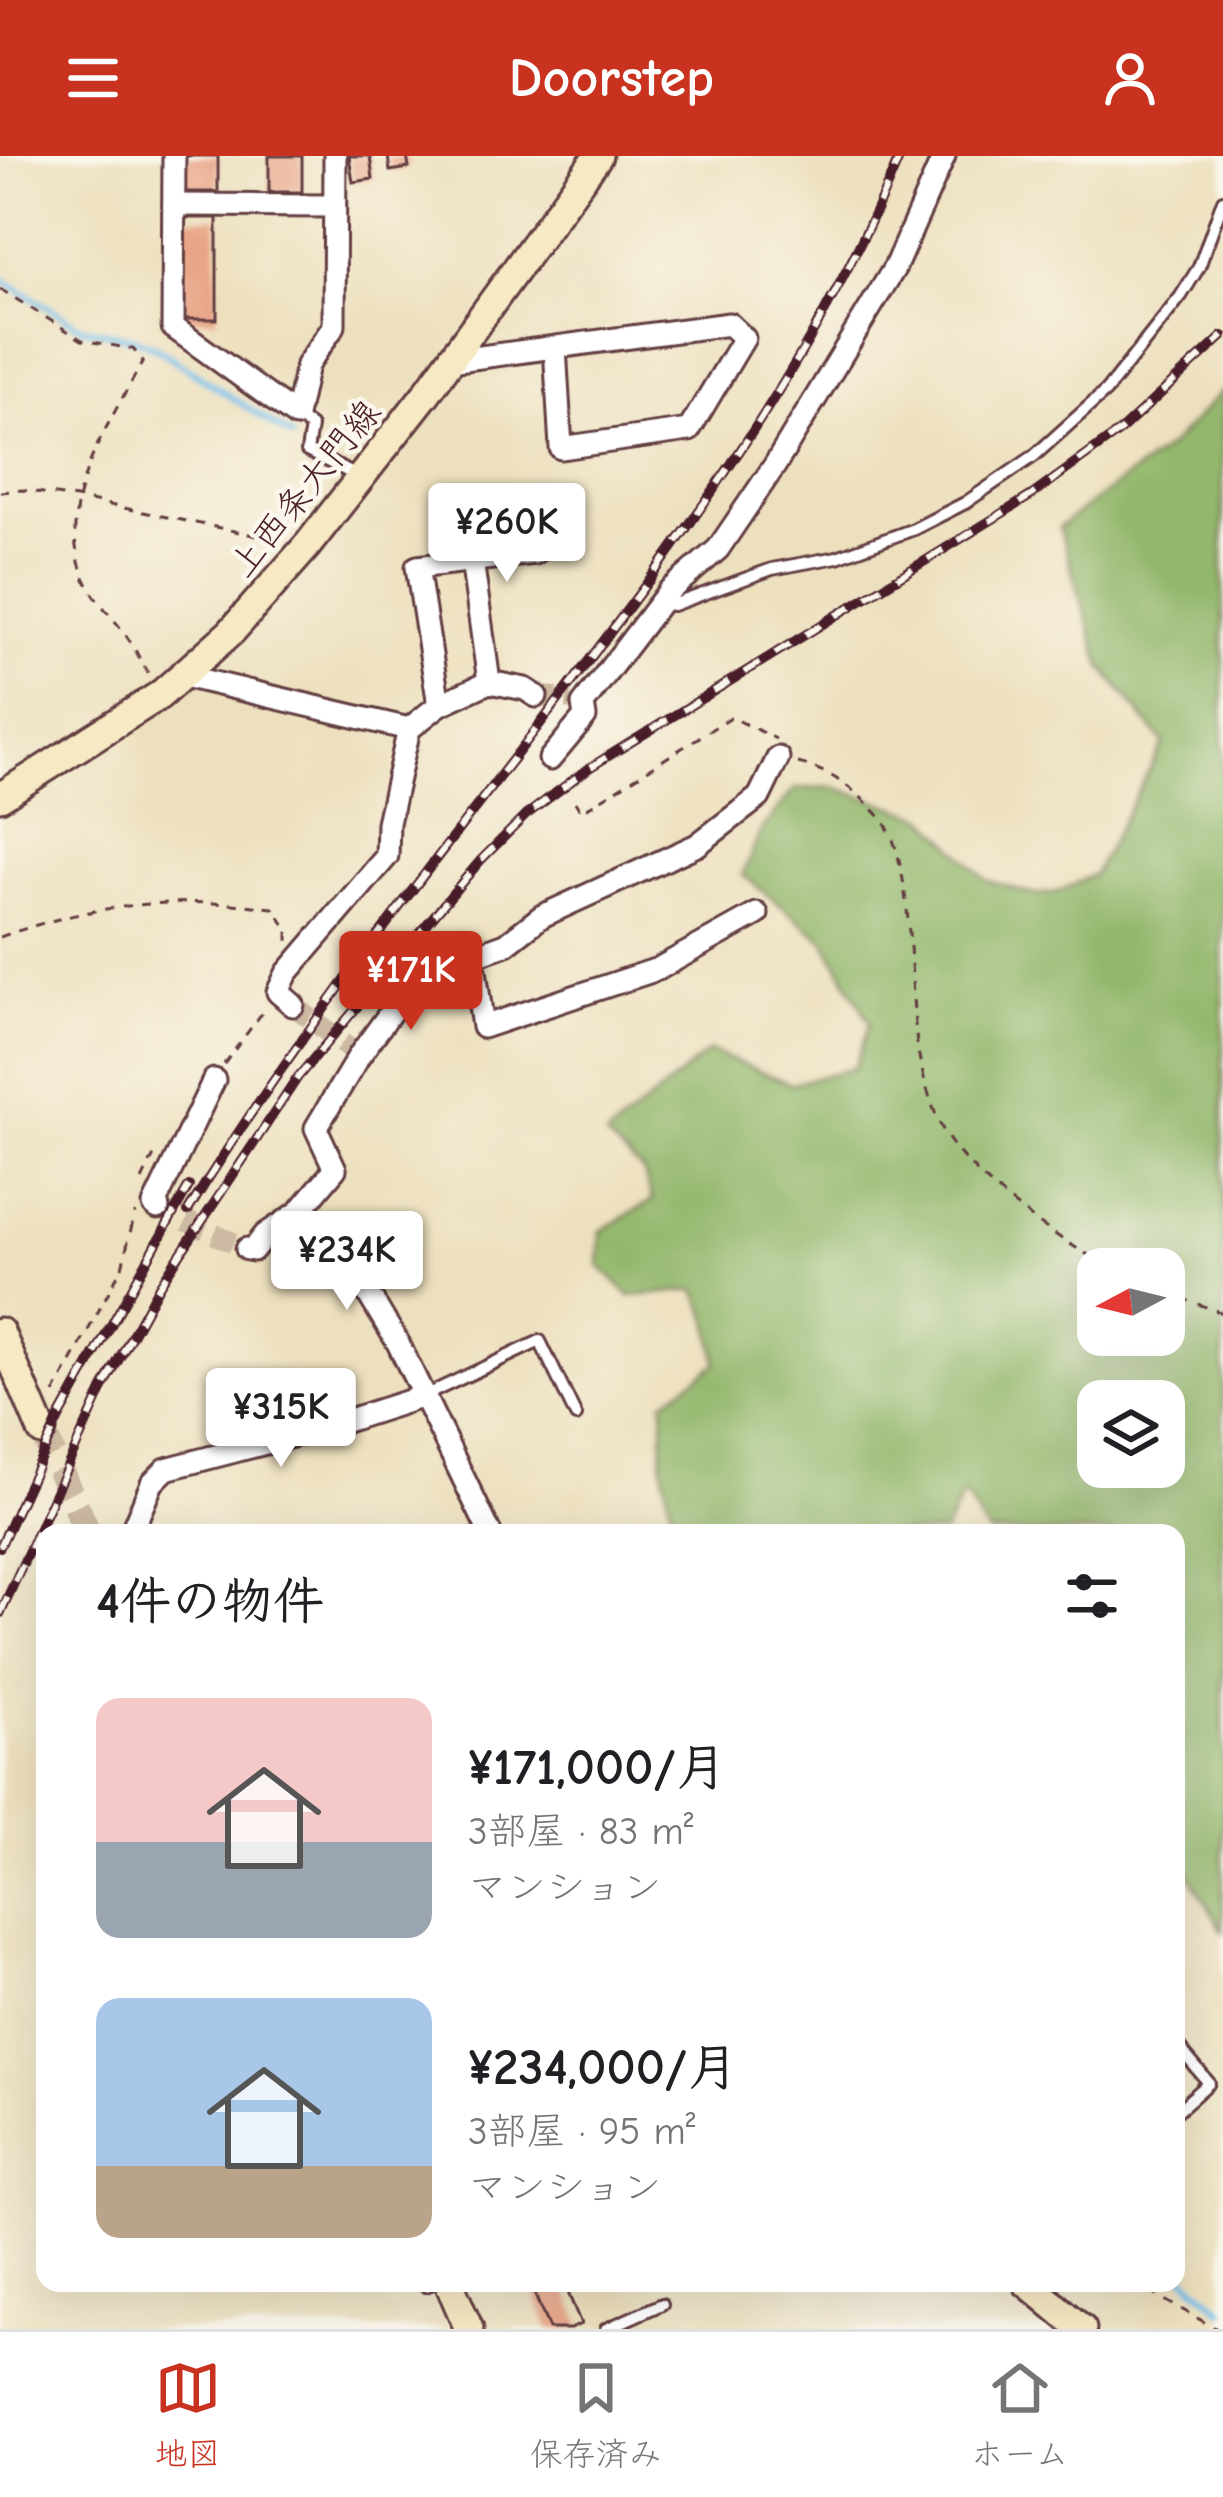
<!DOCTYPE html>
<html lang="ja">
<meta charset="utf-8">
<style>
:root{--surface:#fff;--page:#f6f6f6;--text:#202124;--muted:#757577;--line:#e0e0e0;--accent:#c8321e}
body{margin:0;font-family:"Comic Neue","Klee One",sans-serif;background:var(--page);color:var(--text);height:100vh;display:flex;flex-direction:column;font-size:45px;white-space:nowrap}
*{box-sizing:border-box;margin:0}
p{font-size:39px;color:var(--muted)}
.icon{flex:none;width:66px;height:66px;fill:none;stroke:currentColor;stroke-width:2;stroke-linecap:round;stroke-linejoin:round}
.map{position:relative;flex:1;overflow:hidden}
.drawer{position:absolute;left:36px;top:1368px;width:1149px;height:768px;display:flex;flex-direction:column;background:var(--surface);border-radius:24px;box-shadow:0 12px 48px #0002}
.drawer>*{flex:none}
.needle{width:78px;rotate:263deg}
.tools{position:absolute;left:1077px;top:1092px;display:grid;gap:24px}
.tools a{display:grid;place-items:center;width:108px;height:108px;border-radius:24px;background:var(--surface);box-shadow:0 12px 48px #0002;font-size:60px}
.price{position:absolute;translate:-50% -102px;padding:0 27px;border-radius:12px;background:#fff;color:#222;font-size:39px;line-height:78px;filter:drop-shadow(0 3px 6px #0008)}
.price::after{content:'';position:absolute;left:50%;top:72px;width:36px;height:27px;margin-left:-18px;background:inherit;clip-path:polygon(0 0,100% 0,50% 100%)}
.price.current{background:var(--accent);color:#fff}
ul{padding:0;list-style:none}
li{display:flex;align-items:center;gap:36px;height:300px;padding:0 60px}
li span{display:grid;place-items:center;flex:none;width:336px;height:240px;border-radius:24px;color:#555}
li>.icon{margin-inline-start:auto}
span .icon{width:144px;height:144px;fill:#fffc;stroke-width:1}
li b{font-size:51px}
h2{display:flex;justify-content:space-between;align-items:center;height:144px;padding:0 60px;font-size:51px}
header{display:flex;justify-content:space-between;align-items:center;height:156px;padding:0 60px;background:var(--accent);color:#fff;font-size:54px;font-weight:800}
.dock{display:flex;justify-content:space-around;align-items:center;height:168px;border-top:3px solid var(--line);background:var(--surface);font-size:33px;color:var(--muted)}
.dock a{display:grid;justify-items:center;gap:6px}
.dock .current{color:var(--accent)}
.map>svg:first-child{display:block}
</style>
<header><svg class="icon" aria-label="menu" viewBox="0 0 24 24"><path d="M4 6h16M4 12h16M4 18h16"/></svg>Doorstep<svg class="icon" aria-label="person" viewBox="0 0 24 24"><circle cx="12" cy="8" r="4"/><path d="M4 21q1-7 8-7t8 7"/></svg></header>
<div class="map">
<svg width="1223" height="2173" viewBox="0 0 1223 2173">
<rect width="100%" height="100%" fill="#fbf7ec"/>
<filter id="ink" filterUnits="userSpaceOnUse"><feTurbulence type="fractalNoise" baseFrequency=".00833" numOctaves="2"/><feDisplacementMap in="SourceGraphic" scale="24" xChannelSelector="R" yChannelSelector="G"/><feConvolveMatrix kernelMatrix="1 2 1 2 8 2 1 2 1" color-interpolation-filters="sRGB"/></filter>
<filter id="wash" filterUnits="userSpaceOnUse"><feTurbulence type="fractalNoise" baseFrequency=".004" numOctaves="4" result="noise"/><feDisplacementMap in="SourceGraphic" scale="48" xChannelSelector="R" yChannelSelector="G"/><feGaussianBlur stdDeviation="2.7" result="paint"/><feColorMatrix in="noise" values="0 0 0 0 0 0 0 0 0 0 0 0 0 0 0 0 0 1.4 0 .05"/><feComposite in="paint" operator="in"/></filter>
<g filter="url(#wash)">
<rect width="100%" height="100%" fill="#ede0be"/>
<path fill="#93b76c" stroke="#6e6b4c" stroke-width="3" fill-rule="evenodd" d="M1223,234v1541l-47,-79v-319h-188l-24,-39 -21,39h-268l-13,-70 2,-62 53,-38 -8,-43 -13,-30 -66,6 -31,-31 2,-34 52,-31 -10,-29 -37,-34 103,-86 82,33 63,-16 16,-45 -46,-83 -81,-65 18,-45 34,-41 38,-2 92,30 61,63 48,15 24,-3 36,-18 70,-131 -62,-76 -43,-140 111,-81zM1098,1113h66v66h-66zM1098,1245h66v66h-66z"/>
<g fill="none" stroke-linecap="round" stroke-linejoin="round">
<g stroke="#6fbfea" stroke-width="6">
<polyline points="0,122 80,171 136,183 158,193 292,281"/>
<polyline points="1176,2113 1223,2155"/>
</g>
</g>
<g id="blocks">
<g fill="#e8a384">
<rect x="183" y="0" width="35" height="36"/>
<rect x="269" y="0" width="33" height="36"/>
<polygon points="349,0 370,0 373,23 353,26"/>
<polygon points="388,0 407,0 409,12 390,15"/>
<rect x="183" y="62" width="34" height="101"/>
<polygon points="530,2127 564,2127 581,2168 570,2173 549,2173"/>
</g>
</g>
</g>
<g filter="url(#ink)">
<use href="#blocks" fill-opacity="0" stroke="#623c41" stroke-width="3"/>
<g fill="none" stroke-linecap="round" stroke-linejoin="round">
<g stroke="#ccb9a1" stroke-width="21" stroke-dasharray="21 10" stroke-linecap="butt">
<polyline points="536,540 571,543"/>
<polyline points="293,849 351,894"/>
<polyline points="158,1052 247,1093"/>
</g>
<polyline stroke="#ccb9a1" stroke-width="27" stroke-dasharray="27 14" stroke-linecap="butt" points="42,1275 88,1377"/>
<g stroke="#623c41" stroke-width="16">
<g id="lane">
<polyline points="296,260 311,271 307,295 357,320"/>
<polyline points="661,447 673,449 772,413 837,401 914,373 965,347 1034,300 1106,235 1181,140 1199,111 1223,44"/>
<polyline points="424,1240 540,1185 576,1260"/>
<polyline points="1176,1888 1209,1927 1176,1956"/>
<polyline points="426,2130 433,2127"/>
<polyline points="606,2173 662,2148"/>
</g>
</g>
<g stroke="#623c41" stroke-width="27">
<g id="street">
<polyline points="174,0 173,171 296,260 307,209 334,170 335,0"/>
<polyline points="174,49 332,50"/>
<polyline points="450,205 729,168 744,182 689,274 561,292 555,191"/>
<polyline points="472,404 489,526"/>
<polyline points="184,520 409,573"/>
<polyline points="439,549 417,411 535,397"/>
<polyline points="550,603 585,561 583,548 669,435 718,393 775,309 895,111 944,0"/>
<polyline points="435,818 475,815 483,871 658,813 757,758"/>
<polyline points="293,849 278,836 287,817 387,700 388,667 409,573 439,549 489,526 525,533 536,540"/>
<polyline points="158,1052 154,1049 214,924"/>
<polyline points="299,1056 354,1114 398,1187 490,1377"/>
<polyline points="247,1093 253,1094 265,1079 299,1056 335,1013 316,972 359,900 417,820 506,788 542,760 697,689 759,641 778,602"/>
<polyline points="131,1377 152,1327 166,1313 327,1271 424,1240"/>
</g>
</g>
<g stroke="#623c41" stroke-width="33">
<g id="secondary">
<polyline points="0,641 160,539 231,476 307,390 426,238 598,0"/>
<polyline points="0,1176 42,1275"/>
<polyline points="449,2127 469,2173"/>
<polyline points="1027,2127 1082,2173"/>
</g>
</g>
<g stroke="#623c41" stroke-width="3" stroke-dasharray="9 9" stroke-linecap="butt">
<path d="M0,133l82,51 51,9 10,12c-35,66 -91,141 -58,218 10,23 31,40 44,61 7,10 12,22 19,33"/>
<polyline points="0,336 22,334 76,342 282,385"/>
<path d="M798,607c34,8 59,28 82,54 37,41 27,186 40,244 4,19 11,43 19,61 23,53 124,122 175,147"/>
<polyline points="575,646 581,656 731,561 776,583"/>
<path d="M0,781c95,-34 173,-41 273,-29l15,21v12"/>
<polyline points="224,908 265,853"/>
<polyline points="142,1024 156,995"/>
<polyline points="1164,1136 1223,1157"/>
<polyline points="54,1238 122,1111 135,1057"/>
<polyline points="1134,2127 1217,2173"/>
</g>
<use href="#lane" stroke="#fff" stroke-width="10"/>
<use href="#street" stroke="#fff" stroke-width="21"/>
<use href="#secondary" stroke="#f6e9c3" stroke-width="27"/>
<g stroke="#4a1f2b" stroke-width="10">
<g id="rail">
<path d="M188,1055c115,-186 253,-358 386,-531 128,-168 244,-327 326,-524"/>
<polyline points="0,1391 59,1262 189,1030"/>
<polyline points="0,1458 102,1234 159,1130 298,921 480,705 526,659 589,612 1032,339 1120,275 1223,180"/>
</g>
</g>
<use href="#rail" stroke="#fbf7ec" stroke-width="6" stroke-dasharray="18" stroke-linecap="butt"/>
</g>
</g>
<g text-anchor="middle" stroke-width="9" stroke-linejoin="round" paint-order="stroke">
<g font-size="36" fill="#4a1f2b" stroke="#fbf7ec">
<text transform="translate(304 332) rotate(-51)" y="13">上西条大門線</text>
</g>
</g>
</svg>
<div class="tools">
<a><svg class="needle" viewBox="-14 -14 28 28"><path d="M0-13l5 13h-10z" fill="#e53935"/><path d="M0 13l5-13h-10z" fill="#757577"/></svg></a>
<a><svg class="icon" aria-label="layers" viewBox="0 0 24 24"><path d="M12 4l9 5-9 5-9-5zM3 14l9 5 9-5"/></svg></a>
</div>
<b class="price" style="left:507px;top:429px">¥260K</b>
<b class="price current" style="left:411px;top:877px">¥171K</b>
<b class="price" style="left:347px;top:1157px">¥234K</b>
<b class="price" style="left:281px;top:1314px">¥315K</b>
<section class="drawer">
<h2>4件の物件<svg class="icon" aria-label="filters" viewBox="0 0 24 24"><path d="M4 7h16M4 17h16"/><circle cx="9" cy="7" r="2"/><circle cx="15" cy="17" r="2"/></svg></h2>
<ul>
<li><span style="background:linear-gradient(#f6c9c9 60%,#9aa5b1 0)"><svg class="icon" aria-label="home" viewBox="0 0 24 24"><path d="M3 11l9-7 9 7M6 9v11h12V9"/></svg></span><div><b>¥171,000/月</b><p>3部屋 · 83 m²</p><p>マンション</p></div></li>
<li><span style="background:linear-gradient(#a9c7e8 70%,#b9a48a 0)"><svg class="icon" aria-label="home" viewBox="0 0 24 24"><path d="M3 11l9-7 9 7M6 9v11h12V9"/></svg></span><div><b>¥234,000/月</b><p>3部屋 · 95 m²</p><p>マンション</p></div></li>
</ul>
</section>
</div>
<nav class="dock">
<a class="current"><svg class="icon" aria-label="map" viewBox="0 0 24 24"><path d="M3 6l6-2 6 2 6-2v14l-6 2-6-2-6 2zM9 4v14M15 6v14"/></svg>地図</a>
<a><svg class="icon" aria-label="saved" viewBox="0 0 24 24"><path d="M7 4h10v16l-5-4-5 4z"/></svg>保存済み</a>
<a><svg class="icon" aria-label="home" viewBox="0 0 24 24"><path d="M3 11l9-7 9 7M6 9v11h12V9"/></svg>ホーム</a>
</nav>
